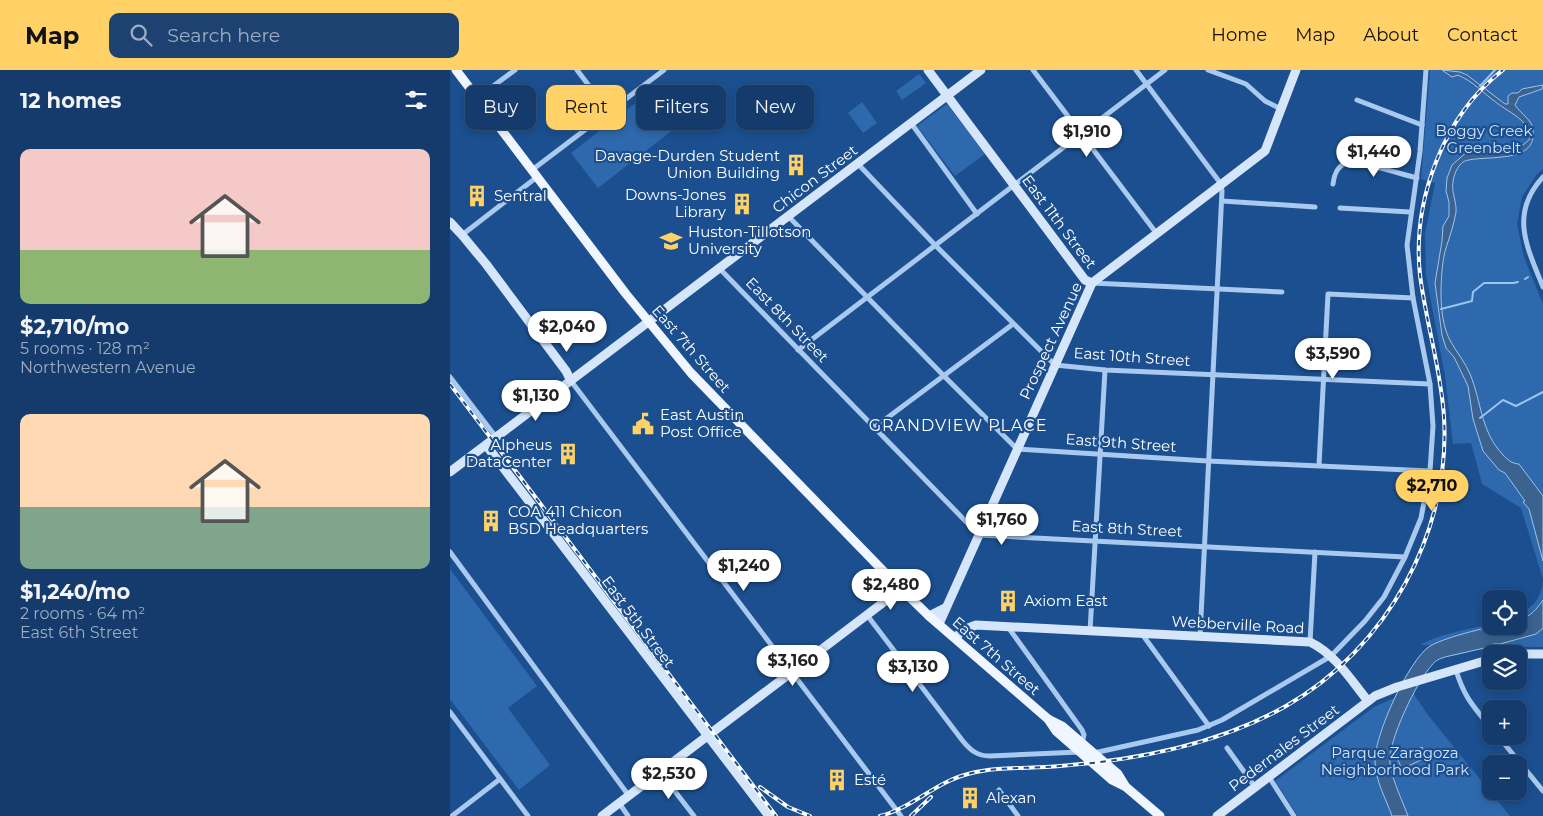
<!DOCTYPE html>
<meta charset="utf-8">
<style>
:root{--surface:#143b6b;--page:#1d4271;--text:#f1f3f6;--muted:#9dadc1;--line:#33557e;--accent:#ffd166}
body{margin:0;font-family:Montserrat,sans-serif;background:var(--page);color:var(--text);height:100vh;display:flex;flex-direction:column;font-size:19px;white-space:nowrap}
*{box-sizing:border-box;margin:0}
p{font-size:16px;color:var(--muted)}
.icon{flex:none;width:28px;height:28px;fill:none;stroke:currentColor;stroke-width:2;stroke-linecap:round;stroke-linejoin:round}
.map{position:relative;flex:1;overflow:hidden}
.panel{display:flex;flex-direction:column;background:var(--surface);width:450px}
.panel>*{flex:none}
.top-card{position:absolute;left:15px;top:15px;width:475px;height:45px;display:flex;gap:10px}
.fabs{position:absolute;left:1032px;top:520px;display:grid;gap:10px}
.fabs a{display:grid;place-items:center;width:45px;height:45px;border-radius:10px;background:var(--surface);box-shadow:0 2px 8px #0003,0 0 0 1px var(--line);font-size:25px}
.price{position:absolute;translate:-50% -42px;padding:0 11px;border-radius:18px;background:#fff;color:#222;font-size:16px;line-height:32px;filter:drop-shadow(0 1px 2px #0008)}
.price::after{content:'';position:absolute;left:50%;top:30px;width:15px;height:11px;margin-left:-8px;background:inherit;clip-path:polygon(0 0,100% 0,50% 100%)}
.price.on{background:var(--accent);color:#111}
ul{padding:0;list-style:none}
li{display:grid;align-content:center;gap:10px;height:265px;padding:0 20px}
li span{display:grid;place-items:center;height:155px;border-radius:10px;color:#555}
li>.icon{margin-inline-start:auto}
span .icon{width:90px;height:90px;fill:#fffc;stroke-width:1}
li b{font-size:21px}
h2{display:flex;justify-content:space-between;align-items:center;height:60px;padding:0 20px;font-size:21px}
.chip{padding:0 18px;border-radius:10px;background:var(--surface);box-shadow:0 2px 8px #0003,0 0 0 1px var(--line);font-size:18px;line-height:45px}
.chip.on{background:var(--accent);color:#111}
header{display:flex;align-items:center;gap:30px;box-sizing:border-box;height:70px;padding:0 25px;background:var(--accent);color:#111}
header strong{font-size:24px}
nav{display:flex;gap:28px;margin-inline-start:auto;font-size:18px}
.search{width:350px;height:45px;background:var(--page);display:flex;align-items:center;gap:12px;box-sizing:border-box;padding:0 18px;border-radius:10px;color:var(--muted);font-size:19px}
main{display:flex;flex:1;min-height:0}
.map>svg:first-child{display:block}
</style>
<header>
<strong>Map</strong>
<div class="search"><svg class="icon" aria-label="search" viewBox="0 0 24 24"><circle cx="10" cy="10" r="6"/><path d="M15 15l6 6"/></svg>Search here</div>
<nav><a>Home</a><a>Map</a><a>About</a><a>Contact</a></nav>
</header>
<main>
<section class="panel">
<h2>12 homes<svg class="icon" aria-label="filters" viewBox="0 0 24 24"><path d="M4 7h16M4 17h16"/><circle cx="9" cy="7" r="2"/><circle cx="15" cy="17" r="2"/></svg></h2>
<ul>
<li><span style="background:linear-gradient(#f6c9c9 65%,#8fb573 0)"><svg class="icon" aria-label="home" viewBox="0 0 24 24"><path d="M3 11l9-7 9 7M6 9v11h12V9"/></svg></span><div><b>$2,710/mo</b><p>5 rooms · 128 m²</p><p>Northwestern Avenue</p></div></li>
<li><span style="background:linear-gradient(#ffd9b3 60%,#7fa58c 0)"><svg class="icon" aria-label="home" viewBox="0 0 24 24"><path d="M3 11l9-7 9 7M6 9v11h12V9"/></svg></span><div><b>$1,240/mo</b><p>2 rooms · 64 m²</p><p>East 6th Street</p></div></li>
</ul>
</section>
<div class="map">
<svg width="1093" height="746" viewBox="0 0 1093 746">
<rect width="100%" height="100%" fill="#1b4f8f"/>
<g fill="#2e69ad">
<path d="M980,0h113v99l-6,5 -15,23 -5,27 7,33 19,47v343l-123,-2c22,-13 47,-14 71,-22v3h28v-13c16,-6 23,-17 24,-34l-22,-71 -39,-24 -11,-41 -18,1 -8,-68 -19,-101 -1,-41 10,-51 -14,-4z"/>
<polygon points="469,4 476,13 452,30 446,21"/>
<polygon points="197,24 224,59 148,118 121,83"/>
<polygon points="412,32 427,53 413,63 398,43"/>
<polygon points="497,34 535,84 505,106 467,56"/>
<polygon points="0,499 87,616 58,638 100,695 69,720 0,629"/>
<polygon points="963,623 978,645 1060,746 848,746 825,711 924,637 942,629"/>
</g>
<g fill="#3c6290" stroke="#9cc4f0">
<path d="M992,0l18,2 7,3 38,29h3v-8l4,-3h6l4,-4 21,-4 -1,4 -23,8 -4,8c5,8 13,12 17,20 11,43 -53,28 -69,37 -6,5 -9,12 -10,20 -2,10 4,20 3,30 -2,12 -6,24 -10,36 -4,12 -5,34 -5,46 0,14 2,35 10,48 6,11 14,20 19,32 12,29 10,56 33,81 4,4 9,9 16,9l24,32v65l-14,-52 -6,-7 2,-1 -20,-28 -6,-3 -16,-19 -10,-32 -5,-33 -14,-29 -8,-9 -4,-13 -7,-52 7,-42 1,-15 6,-10v-14l-3,-11 1,-13 5,-13 16,-14 19,-3 14,2 10,-1 12,-4 7,-6c0,-6 -1,-11 -5,-15 -8,-9 -19,-14 -28,-21 -14,-10 -23,-21 -39,-28l-6,2z"/>
<path d="M1093,530v28l-7,6 -36,10h-7v2l-48,11c-6,2 -9,3 -13,8 -15,16 -45,77 -42,99 3,18 12,36 18,52h-16c-6,-17 -17,-36 -17,-55 -1,-25 34,-102 55,-115 14,-8 49,-17 66,-20 7,-1 15,0 23,0v-6c11,-3 18,-11 24,-20z"/>
<polygon points="972,677 977,687 952,699 948,690"/>
</g>
<g fill="none" stroke-linecap="round" stroke-linejoin="round">
<g stroke="#9cc4f0" stroke-width="2">
<polyline points="1030,16 1045,0"/>
<polyline points="1075,209 1078,207"/>
<polyline points="991,239 1022,231 1023,222 1034,213 1063,213 1068,212"/>
<polyline points="1030,348 1053,330 1066,336 1093,322"/>
</g>
<g stroke="#a9c9ee" stroke-width="5">
<polyline points="127,0 159,42"/>
<polyline points="583,0 707,164"/>
<polyline points="686,0 771,114 772,121 750,567"/>
<polyline points="758,0 796,14 815,31 831,39"/>
<polyline points="27,28 65,0"/>
<polyline points="907,30 972,55"/>
<polyline points="461,53 527,144"/>
<polyline points="408,94 485,175 605,295 655,300 980,314"/>
<polyline points="82,100 214,0"/>
<path d="M1093,107c-34,37 -16,70 0,110"/>
<path d="M883,114c1,-9 5,-19 14,-21 10,-3 57,12 70,15"/>
<polyline points="772,131 865,137"/>
<polyline points="890,138 960,142"/>
<polyline points="339,147 494,306 567,379 758,391 980,401"/>
<polyline points="12,165 87,107"/>
<polyline points="269,198 529,465 955,487"/>
<polyline points="642,213 832,222"/>
<polyline points="348,280 715,0"/>
<polyline points="0,307 46,367"/>
<polyline points="121,311 451,746"/>
<polyline points="425,357 563,254"/>
<polyline points="869,395 878,224 963,228"/>
<polyline points="0,482 179,726"/>
<path d="M417,545l95,125c8,10 15,16 28,16l90,-4"/>
<polyline points="558,557 632,660 634,665 632,673"/>
<polyline points="640,561 655,300"/>
<polyline points="692,564 759,656"/>
<polyline points="860,572 865,482"/>
<path d="M1006,600c8,27 17,36 35,58"/>
<polyline points="0,642 78,746"/>
<polyline points="1048,666 1093,721"/>
<polyline points="777,678 805,717"/>
<polyline points="644,683 748,660 772,650 881,586 915,551 934,527 955,487 971,448 980,401 983,356 980,314 963,228 957,175 970,82 976,0"/>
<polyline points="210,702 244,746"/>
<polyline points="819,707 844,746"/>
<polyline points="549,720 568,746"/>
<polyline points="169,733 178,746"/>
<polyline points="2,746 50,709"/>
</g>
<g stroke="#d6e6fa" stroke-width="9">
<polyline points="478,0 635,210 642,213"/>
<polyline points="0,152 12,165 36,194 116,301 121,311"/>
<polyline points="36,375 319,746"/>
<polyline points="0,402 531,0"/>
<polyline points="479,546 495,538"/>
<polyline points="489,554 642,213 815,81 846,0"/>
<path d="M505,568l8,-8 13,-5 334,17c25,12 41,38 58,59"/>
<polyline points="1068,584 1093,584"/>
<polyline points="152,746 451,519"/>
<polyline points="767,746 925,626 947,617 1041,589"/>
</g>
<g stroke="#f0f6ff" stroke-width="9">
<polyline points="6,0 176,224 241,303 443,511 479,546 598,649 606,661 662,710 676,717 710,746"/>
<polyline points="598,649 612,656 668,704 676,717"/>
</g>
<g stroke="#fff" stroke-width="4">
<g id="rail">
<polyline points="0,314 326,746"/>
<polyline points="310,717 338,737 360,746"/>
<path d="M430,746c32,-8 56,-34 88,-42 30,-8 61,-5 92,-8 77,-6 158,-21 226,-60 100,-57 165,-173 158,-289 -3,-48 -18,-94 -24,-142 -8,-74 23,-159 83,-205"/>
<polyline points="461,746 481,727"/>
</g>
</g>
<use href="#rail" stroke="#1b4f8f" stroke-width="2" stroke-dasharray="5.5" stroke-linecap="butt"/>
</g>
<defs>
<g id="building-bare" transform="scale(1.725)"><path d="M-4-6H4V6H1V3H-1V6H-4ZM-2.5-4.3h1.7v1.8h-1.7ZM.8-4.3h1.7v1.8H.8ZM-2.5-1h1.7V.8h-1.7ZM.8-1h1.7V.8H.8Z" fill="#ffd166" stroke="#1b4f8f" stroke-width="2.5" paint-order="stroke"/></g>
<g id="university-bare" transform="scale(1.725)"><path d="M0-5L7-2L0 1L-7-2ZM-4 1L0 2.5L4 1V4Q0 6-4 4Z" fill="#ffd166" stroke="#1b4f8f" stroke-width="2.5" paint-order="stroke"/></g>
<g id="civic-bare" transform="scale(1.725)"><path d="M-.6-6.5H3V-4.5H.6V-3L4-1V1h2V6H-6V1h2V-1L-.6-3ZM-1.2 2.5V6h2.4V2.5Z" fill="#ffd166" stroke="#1b4f8f" stroke-width="2.5" paint-order="stroke"/></g>
</defs>
<g fill-rule="evenodd">
<use href="#building-bare" x="346" y="95"/>
<use href="#building-bare" x="27" y="126"/>
<use href="#building-bare" x="292" y="134"/>
<use href="#university-bare" x="221" y="171"/>
<use href="#civic-bare" x="193" y="354"/>
<use href="#building-bare" x="118" y="384"/>
<use href="#building-bare" x="41" y="451"/>
<use href="#building-bare" x="558" y="531"/>
<use href="#building-bare" x="387" y="710"/>
<use href="#building-bare" x="520" y="728"/>
</g>
<g text-anchor="middle" stroke-width="4.5" stroke-linejoin="round" paint-order="stroke">
<g font-size="15" fill="#cfe3fa" stroke="#1b4f8f">
<text x="1034" y="66">Boggy Creek<tspan x="1034" dy="17">Greenbelt</tspan></text>
<text x="945" y="688">Parque Zaragoza<tspan x="945" dy="17">Neighborhood Park</tspan></text>
</g>
<g font-size="15" fill="#fff" stroke="#1b4f8f" text-anchor="start">
<text x="330" y="91" text-anchor="end">Davage-Durden Student<tspan x="330" dy="17">Union Building</tspan></text>
<text x="276" y="130" text-anchor="end">Downs-Jones<tspan x="276" dy="17">Library</tspan></text>
<text x="44" y="131">Sentral</text>
<text x="238" y="167">Huston-Tillotson<tspan x="238" dy="17">University</tspan></text>
<text x="210" y="350">East Austin<tspan x="210" dy="17">Post Office</tspan></text>
<text x="102" y="380" text-anchor="end">Alpheus<tspan x="102" dy="17">DataCenter</tspan></text>
<text x="58" y="447">COA 411 Chicon<tspan x="58" dy="17">BSD Headquarters</tspan></text>
<text x="574" y="536">Axiom East</text>
<text x="404" y="715">Esté</text>
<text x="536" y="733">Alexan</text>
</g>
<g font-size="15" fill="#fff" stroke="#1b4f8f">
<text transform="translate(365 109) rotate(-37)" y="5">Chicon Street</text>
<text transform="translate(609 152) rotate(53)" y="5">East 11th Street</text>
<text transform="translate(337 250) rotate(46)" y="5">East 8th Street</text>
<text transform="translate(601 271) rotate(-65)" y="5">Prospect Avenue</text>
<text transform="translate(241 279) rotate(49)" y="5">East 7th Street</text>
<text transform="translate(682 287) rotate(4)" y="5">East 10th Street</text>
<text transform="translate(671 373) rotate(4)" y="5">East 9th Street</text>
<text transform="translate(677 459) rotate(3)" y="5">East 8th Street</text>
<text transform="translate(188 552) rotate(53)" y="5">East 5th Street</text>
<text transform="translate(788 555) rotate(3)" y="5">Webberville Road</text>
<text transform="translate(546 586) rotate(41)" y="5">East 7th Street</text>
<text transform="translate(834 678) rotate(-37)" y="5">Pedernales Street</text>
</g>
<g font-size="16" letter-spacing="1" fill="#fff" stroke="#1b4f8f">
<text x="508" y="361">GRANDVIEW PLACE</text>
</g>
</g>
</svg>
<div class="fabs">
<a><svg class="icon" aria-label="locate" viewBox="0 0 24 24"><circle cx="12" cy="12" r="6"/><path d="M12 2v4M12 18v4M2 12h4M18 12h4"/></svg></a>
<a><svg class="icon" aria-label="layers" viewBox="0 0 24 24"><path d="M12 4l9 5-9 5-9-5zM3 14l9 5 9-5"/></svg></a>
<a>+</a>
<a>−</a>
</div>
<b class="price" style="left:637px;top:88px">$1,910</b>
<b class="price" style="left:924px;top:108px">$1,440</b>
<b class="price" style="left:117px;top:283px">$2,040</b>
<b class="price" style="left:883px;top:310px">$3,590</b>
<b class="price" style="left:86px;top:352px">$1,130</b>
<b class="price on" style="left:982px;top:442px">$2,710</b>
<b class="price" style="left:552px;top:476px">$1,760</b>
<b class="price" style="left:294px;top:522px">$1,240</b>
<b class="price" style="left:441px;top:541px">$2,480</b>
<b class="price" style="left:343px;top:617px">$3,160</b>
<b class="price" style="left:463px;top:623px">$3,130</b>
<b class="price" style="left:219px;top:730px">$2,530</b>
<div class="top-card">
<a class="chip">Buy</a>
<a class="chip on">Rent</a>
<a class="chip">Filters</a>
<a class="chip">New</a>
</div>
</div>
</main>
